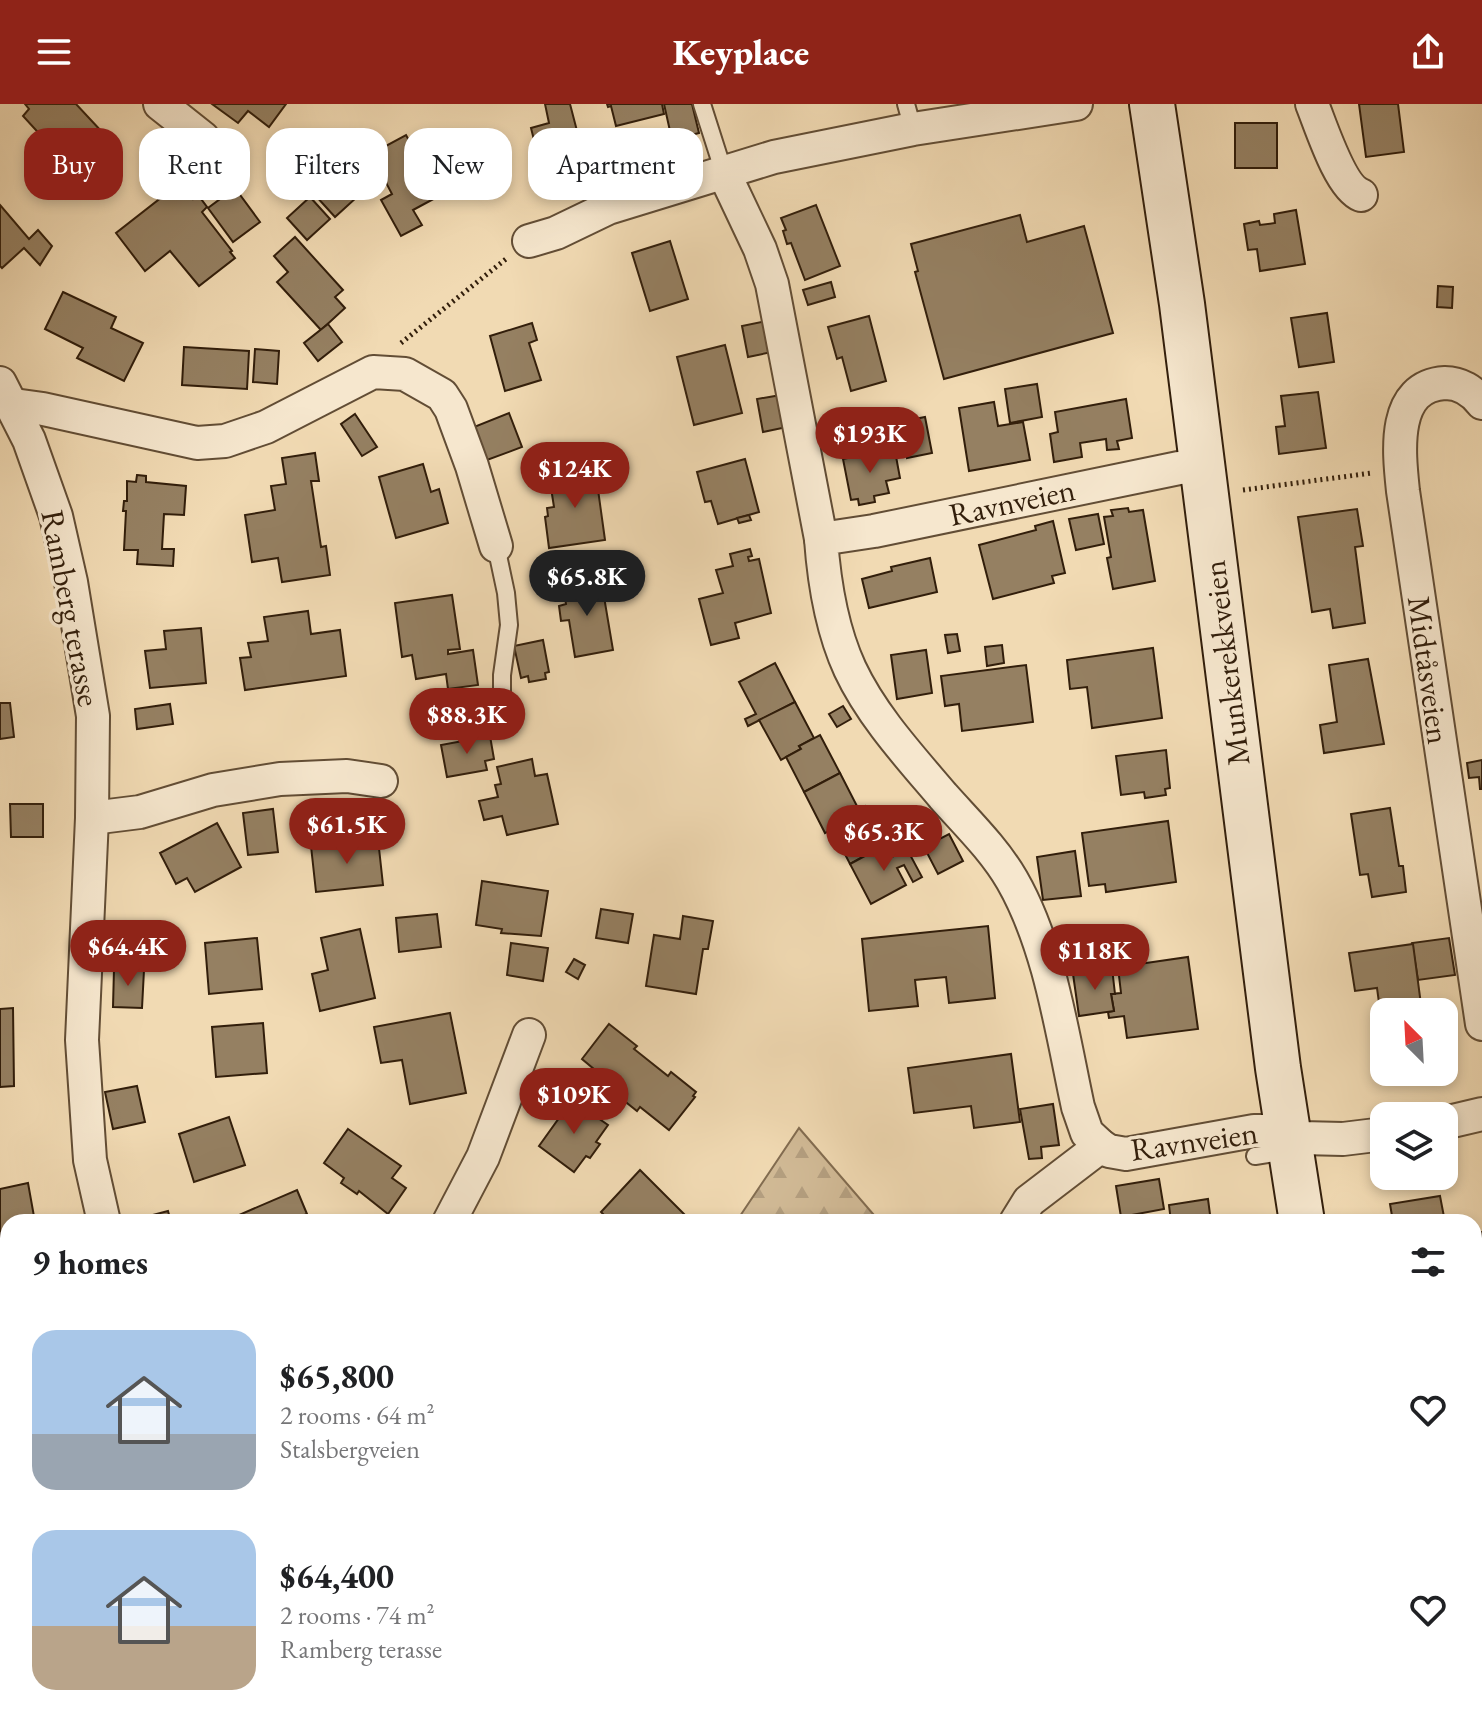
<!DOCTYPE html>
<meta charset="utf-8">
<style>
:root{--surface:#fff;--page:#f2f2f2;--text:#202124;--muted:#757577;--accent:#8f2418}
body{margin:0;font-family:"EB Garamond",serif;background:var(--page);color:var(--text);height:100vh;display:flex;flex-direction:column;font-size:30px;white-space:nowrap}
*{box-sizing:border-box;margin:0}
p{font-size:26px;color:var(--muted)}
.icon{flex:none;width:44px;height:44px;fill:none;stroke:currentColor;stroke-width:2;stroke-linecap:round;stroke-linejoin:round}
.map{position:relative;flex:1;overflow:hidden}
.side{position:absolute;left:0px;top:1110px;width:1482px;height:512px;display:flex;flex-direction:column;background:var(--surface);border-radius:24px 24px 0 0;box-shadow:0 4px 12px #0003}
.side>*{flex:none}
.top-card{position:absolute;left:24px;top:24px;width:800px;height:72px;display:flex;gap:16px}
.needle{width:52px;rotate:336deg}
.buttons{position:absolute;left:1370px;top:894px;display:grid;gap:16px}
.buttons a{display:grid;place-items:center;width:88px;height:88px;border-radius:16px;background:var(--surface);box-shadow:0 4px 12px #0003;font-size:40px}
.price{position:absolute;translate:-50% -68px;padding:0 18px;border-radius:28px;background:var(--accent);color:#fff;font-size:26px;line-height:52px;filter:drop-shadow(0 2px 4px #0008)}
.price::after{content:'';position:absolute;left:50%;top:48px;width:24px;height:18px;margin-left:-12px;background:inherit;clip-path:polygon(0 0,100% 0,50% 100%)}
.price.current{background:#222;color:#fff}
ul{padding:0;list-style:none}
li{display:flex;align-items:center;gap:24px;height:200px;padding:0 32px}
li span{display:grid;place-items:center;flex:none;width:224px;height:160px;border-radius:24px;color:#555}
li>.icon{margin-inline-start:auto}
span .icon{width:96px;height:96px;fill:#fffc;stroke-width:1}
li b{font-size:34px}
h2{display:flex;justify-content:space-between;align-items:center;height:96px;padding:0 32px;font-size:34px}
.chip{padding:0 28px;border-radius:24px;background:var(--surface);box-shadow:0 4px 12px #0003;font-size:28px;line-height:72px}
.chip.current{background:var(--accent);color:#fff}
header{display:flex;justify-content:space-between;align-items:center;height:104px;padding:0 32px;background:var(--accent);color:#fff;font-size:36px;font-weight:800}
.map>svg:first-child{display:block}
</style>
<header><svg class="icon" aria-label="menu" viewBox="0 0 24 24"><path d="M4 6h16M4 12h16M4 18h16"/></svg>Keyplace<svg class="icon" aria-label="share" viewBox="0 0 24 24"><path d="M12 15V3M7 8l5-5 5 5M5 13v7h14v-7"/></svg></header>
<div class="map">
<svg width="1482" height="1622" viewBox="0 0 1482 1622">
<defs>
<pattern id="forest-firs" width="22" height="20" patternUnits="userSpaceOnUse" patternTransform="scale(2)"><rect width="22" height="20" fill="#d1ba96"/><path d="M5 1l3.5 6h-7zM16 11l3.5 6h-7z" fill="#b49f80"/></pattern>
</defs>
<rect width="100%" height="100%" fill="#f1dab3"/>
<filter id="stains"><feTurbulence type="fractalNoise" baseFrequency=".0025" numOctaves="4"/><feColorMatrix values="0 0 0 0 .2 0 0 0 0 .09 0 0 0 0 .02 0 0 0 .5 -.17"/></filter>
<radialGradient id="worn" r=".72"><stop offset=".6" stop-color="#630" stop-opacity="0"/><stop offset="1" stop-color="#630" stop-opacity=".3"/></radialGradient>
<g fill="url(#forest-firs)" stroke="#826c50" stroke-width="2">
<polygon points="799,1024 880,1118 736,1118"/>
<polygon points="487,1614 1042,1614 1044,1622 489,1622"/>
</g>
<g fill="#958062" stroke="#321e0b" stroke-width="2">
<polygon points="25,0 76,0 103,29 68,61 23,12 29,5"/>
<polygon points="212,0 286,0 269,23 248,7 238,19"/>
<polygon points="545,0 570,0 583,50 563,55 565,66 543,72 531,24 549,19"/>
<polygon points="607,0 662,0 664,10 616,22 611,2 608,3"/>
<polygon points="664,0 692,0 699,29 672,36"/>
<polygon points="1359,0 1398,0 1404,48 1366,53"/>
<rect x="1235" y="19" width="42" height="45"/>
<polygon points="406,31 439,92 413,106 422,121 401,132 381,96 392,90 371,50"/>
<polygon points="337,71 357,93 335,113 315,91"/>
<polygon points="180,79 193,95 198,91 207,103 202,108 232,147 230,148 235,154 199,182 170,147 145,167 116,129"/>
<polygon points="235,84 260,118 233,138 208,104"/>
<polygon points="310,93 330,115 307,136 287,114"/>
<polygon points="0,101 29,135 38,126 52,142 40,161 24,144 2,164 0,162"/>
<polygon points="816,101 840,162 805,176 791,139 787,140 783,127 786,126 781,114"/>
<polygon points="1296,106 1305,160 1260,167 1257,145 1248,146 1244,120 1259,117 1260,121 1275,119 1274,110"/>
<polygon points="1020,111 1027,138 1084,122 1113,229 944,275 915,168 918,167 911,140"/>
<polygon points="295,133 343,186 335,193 345,204 321,226 277,178 288,168 274,152"/>
<polygon points="670,137 688,195 650,207 632,149"/>
<polygon points="831,178 835,193 808,201 803,186"/>
<polygon points="1438,182 1453,183 1452,204 1437,203"/>
<polygon points="63,188 116,213 111,224 143,239 124,277 77,254 83,244 45,225"/>
<polygon points="1327,209 1334,258 1299,263 1291,214"/>
<polygon points="869,212 886,277 851,287 842,253 837,255 828,223"/>
<polygon points="766,217 772,248 748,253 742,222"/>
<polygon points="532,219 537,236 529,239 541,276 505,287 490,232"/>
<polygon points="328,220 342,238 318,257 304,239"/>
<polygon points="725,241 742,309 694,321 677,253"/>
<polygon points="184,243 249,247 247,285 182,281"/>
<polygon points="255,245 279,247 277,280 253,278"/>
<polygon points="1037,280 1042,313 1010,319 1005,285"/>
<polygon points="1318,288 1326,344 1279,350 1276,323 1285,322 1281,292"/>
<polygon points="781,291 787,323 763,328 757,295"/>
<polygon points="1126,295 1132,334 1117,337 1119,345 1107,346 1106,335 1080,339 1082,353 1054,358 1050,330 1058,328 1055,308"/>
<polygon points="994,298 998,322 1023,318 1030,356 969,367 959,304"/>
<polygon points="509,309 522,343 487,356 474,323"/>
<polygon points="355,310 377,343 362,352 341,320"/>
<polygon points="925,313 932,349 907,354 900,318"/>
<polygon points="881,347 881,349 895,347 900,374 886,377 889,389 874,392 875,398 859,401 858,395 851,396 843,355"/>
<polygon points="315,349 319,377 311,377 321,443 326,442 330,471 282,478 278,454 252,458 245,411 275,406 271,382 286,380 282,354"/>
<polygon points="745,355 759,408 718,420 711,397 705,398 697,368"/>
<polygon points="423,360 431,388 439,385 448,419 396,434 379,373"/>
<polygon points="595,364 605,436 549,444 545,413 548,412 547,404 554,403 549,371"/>
<polygon points="137,371 146,372 146,378 186,382 184,411 164,410 162,445 174,445 173,462 137,460 138,446 124,446 126,407 123,407 124,397 127,397 127,377 136,378"/>
<polygon points="1128,404 1129,408 1143,406 1155,477 1113,485 1107,454 1111,453 1104,413 1113,412 1111,406"/>
<polygon points="1357,405 1363,442 1355,443 1365,519 1333,524 1330,505 1312,508 1298,413"/>
<polygon points="1098,410 1104,440 1076,446 1069,415"/>
<polygon points="749,411 751,416 739,419 737,414"/>
<polygon points="1053,417 1065,469 1052,472 1054,479 993,495 979,441 1036,426 1035,422"/>
<polygon points="750,445 752,452 748,453 749,457 759,455 771,509 735,519 739,534 711,541 699,495 723,489 716,466 733,462 730,450"/>
<polygon points="930,454 937,488 869,504 862,475 892,467 891,463"/>
<polygon points="601,475 613,546 575,553 569,516 561,517 559,502 566,500 563,482"/>
<polygon points="452,491 460,545 448,546 448,550 473,546 478,581 448,585 446,570 416,575 412,551 402,553 395,499"/>
<polygon points="308,507 311,530 340,526 346,572 245,586 240,554 251,553 248,539 268,537 264,513"/>
<polygon points="201,524 206,579 150,584 145,547 166,545 164,527"/>
<polygon points="957,530 960,547 948,549 945,531"/>
<polygon points="543,536 549,568 545,569 546,575 529,578 528,572 521,574 514,542"/>
<polygon points="1002,541 1004,559 987,562 985,543"/>
<polygon points="1153,544 1162,614 1092,624 1087,583 1070,585 1067,556"/>
<polygon points="926,546 932,589 897,595 891,551"/>
<polygon points="1368,555 1384,640 1324,649 1320,621 1337,618 1329,561"/>
<polygon points="775,559 795,598 748,622 745,615 756,610 739,578"/>
<polygon points="1026,561 1033,618 962,627 959,600 945,602 941,572"/>
<polygon points="795,598 814,634 799,642 801,645 781,656 759,616"/>
<polygon points="0,599 10,599 14,633 0,635"/>
<polygon points="170,600 173,620 137,625 135,605"/>
<polygon points="843,602 851,615 837,623 829,610"/>
<polygon points="820,631 840,669 804,688 786,653 801,645 799,642"/>
<polygon points="490,632 494,655 485,657 487,666 447,673 441,641"/>
<polygon points="1166,646 1170,684 1165,685 1166,691 1145,694 1144,688 1121,691 1116,652"/>
<polygon points="532,655 535,672 547,670 558,720 507,731 502,712 484,716 479,697 498,693 495,681 501,680 497,663"/>
<polygon points="1482,656 1482,685 1480,685 1479,673 1469,674 1467,659"/>
<polygon points="840,669 859,706 844,713 846,717 825,729 804,688"/>
<polygon points="10,700 43,700 43,733 11,733"/>
<polygon points="865,702 885,741 850,760 832,725 846,717 844,713"/>
<polygon points="1390,704 1399,762 1403,762 1406,788 1372,793 1368,770 1360,771 1351,710"/>
<polygon points="273,705 278,748 248,751 243,709"/>
<polygon points="1168,717 1176,778 1106,788 1105,780 1089,782 1082,729"/>
<polygon points="217,719 241,763 195,788 187,774 176,780 160,749"/>
<polygon points="949,730 963,757 938,770 924,743"/>
<polygon points="378,735 383,781 316,788 311,742"/>
<polygon points="885,741 892,753 907,745 922,773 913,778 904,761 897,764 906,781 871,800 850,760"/>
<polygon points="1075,747 1081,792 1043,796 1037,753"/>
<polygon points="482,777 548,787 541,832 501,829 502,825 476,821"/>
<polygon points="601,805 633,810 628,839 596,834"/>
<polygon points="437,810 441,843 399,848 396,814"/>
<polygon points="683,812 713,817 708,845 703,845 696,890 646,882 654,831 680,835"/>
<polygon points="988,822 995,894 949,899 946,873 915,876 918,902 869,907 862,835"/>
<polygon points="360,825 375,894 320,907 312,870 328,866 321,834"/>
<polygon points="257,834 262,885 209,890 205,839"/>
<polygon points="1449,834 1455,871 1418,876 1412,839"/>
<polygon points="511,839 548,844 543,877 507,871"/>
<polygon points="1413,840 1422,908 1384,908 1384,935 1377,884 1355,887 1349,849"/>
<polygon points="1188,853 1198,925 1127,934 1124,912 1109,914 1108,908 1114,907 1111,890 1121,889 1118,863"/>
<polygon points="574,855 585,861 578,875 566,868"/>
<polygon points="1112,864 1115,890 1111,890 1114,907 1079,912 1073,870"/>
<polygon points="114,865 144,866 142,904 113,903"/>
<polygon points="13,904 14,982 0,983 0,905"/>
<polygon points="450,909 466,989 410,1000 402,956 381,959 374,923"/>
<polygon points="263,919 267,969 216,973 212,923"/>
<polygon points="609,920 637,942 634,945 668,972 671,968 696,988 693,992 695,993 669,1026 640,1003 637,1007 622,995 625,991 582,955"/>
<polygon points="1011,950 1020,1018 974,1024 971,1002 914,1009 908,964"/>
<polygon points="137,982 145,1018 113,1025 105,988"/>
<polygon points="572,996 608,1021 596,1038 600,1040 590,1054 586,1052 574,1068 539,1042"/>
<polygon points="1053,1000 1059,1041 1041,1043 1042,1054 1029,1055 1020,1005"/>
<polygon points="229,1013 245,1061 194,1078 179,1030"/>
<polygon points="348,1025 401,1062 392,1074 406,1084 388,1110 359,1087 357,1090 341,1079 344,1074 324,1059"/>
<polygon points="640,1066 692,1118 611,1118 601,1108"/>
<polygon points="1159,1075 1164,1105 1121,1113 1116,1082"/>
<polygon points="28,1079 35,1118 8,1118 8,1154 0,1155 0,1085"/>
<polygon points="297,1086 307,1110 304,1111 307,1118 242,1118 239,1111"/>
<polygon points="1440,1092 1445,1118 1393,1118 1390,1100"/>
<polygon points="1208,1095 1211,1118 1171,1118 1169,1101"/>
<polygon points="168,1107 171,1118 135,1118 134,1116"/>
<polygon points="1482,1128 1482,1160 1474,1161 1474,1130"/>
<polygon points="1482,1200 1482,1285 1474,1288 1474,1202"/>
<polygon points="1482,1347 1482,1402 1477,1403 1480,1420 1476,1421 1477,1431 1474,1432 1474,1348"/>
<polygon points="8,1394 8,1522 0,1525 0,1397"/>
<polygon points="1482,1509 1482,1556 1474,1557 1474,1510"/>
<polygon points="8,1585 8,1614 108,1614 113,1622 0,1622 0,1604 2,1602 0,1590"/>
<polygon points="200,1614 258,1614 240,1622 204,1622"/>
<polygon points="347,1614 359,1614 362,1622 338,1622 337,1618"/>
<polygon points="395,1614 428,1614 429,1616 448,1614 452,1622 376,1622"/>
<polygon points="1051,1614 1084,1614 1085,1622 1052,1622"/>
</g>
<g fill="none" stroke-linecap="round" stroke-linejoin="round">
<g stroke="#624d35" stroke-width="20">
<g id="service">
<polyline points="702,0 724,69"/>
<polyline points="906,0 913,25"/>
<polyline points="496,442 506,489 509,521 502,571 502,607"/>
<polyline points="1255,1052 1289,1047"/>
</g>
</g>
<g stroke="#624d35" stroke-width="36">
<g id="minor">
<polyline points="160,0 203,34"/>
<path d="M1312,0c9,22 28,83 49,91"/>
<polyline points="724,69 760,145 772,180 821,435"/>
<polyline points="529,137 556,129 608,104 774,53 913,25 1076,0"/>
<polyline points="0,279 29,336 56,412 71,478 93,612 92,714 82,936 90,1056 104,1118"/>
<path d="M1482,299c-9,-12 -22,-20 -37,-20 -54,3 -46,70 -42,108l79,533"/>
<polyline points="14,301 43,305 197,339 225,337 266,323 373,268 405,270 442,291 451,305 472,362 496,442"/>
<polyline points="92,714 140,708 213,686 280,675 347,672 381,677"/>
<polyline points="1444,1019 1482,1010"/>
<path d="M1101,1042l-14,-13 -9,-26c-16,-74 -28,-161 -66,-227 -18,-31 -45,-57 -69,-84 -33,-39 -71,-80 -93,-127 -18,-39 -26,-88 -29,-130l53,-8 305,-63 24,-1"/>
<polyline points="449,1118 483,1053 529,931"/>
<polyline points="1016,1118 1029,1097 1101,1042 1109,1047 1126,1050 1254,1027 1276,1027 1302,1034 1343,1035 1384,1030"/>
<polyline points="0,1263 8,1271"/>
<polyline points="288,1614 292,1622"/>
<polyline points="1118,1614 1120,1622"/>
</g>
</g>
<g stroke="#321e0b" stroke-width="48">
<g id="secondary">
<polyline points="1152,0 1182,200 1278,964 1302,1118"/>
<polyline points="1373,1614 1374,1622"/>
</g>
</g>
<g stroke="#321e0b" stroke-width="5" stroke-dasharray="2 4" stroke-linecap="butt">
<polyline points="401,239 506,155"/>
<polyline points="1243,386 1372,369"/>
<polyline points="749,1614 752,1622"/>
<polyline points="830,1614 834,1622"/>
</g>
<use href="#service" stroke="#f6e7ce" stroke-width="16"/>
<use href="#minor" stroke="#f6e7ce" stroke-width="32"/>
<use href="#secondary" stroke="#f6e7ce" stroke-width="44"/>
</g>
<g text-anchor="middle" stroke-width="7" stroke-linejoin="round" paint-order="stroke">
<g font-size="32" fill="#321e0b" stroke="#f6e7ce">
<text transform="translate(1012 398) rotate(-12)" y="11">Ravnveien</text>
<text transform="translate(71 504) rotate(79)" y="11">Ramberg terasse</text>
<text transform="translate(1226 559) rotate(-97)" y="11">Munkerekkveien</text>
<text transform="translate(1429 566) rotate(82)" y="11">Midtåsveien</text>
<text transform="translate(1194 1037) rotate(-8)" y="11">Ravnveien</text>
</g>
</g>
<rect width="100%" height="100%" filter="url(#stains)"/>
<rect width="100%" height="100%" fill="url(#worn)"/>
</svg>
<div class="buttons">
<a><svg class="needle" viewBox="-14 -14 28 28"><path d="M0-13l5 13h-10z" fill="#e53935"/><path d="M0 13l5-13h-10z" fill="#757577"/></svg></a>
<a><svg class="icon" aria-label="layers" viewBox="0 0 24 24"><path d="M12 4l9 5-9 5-9-5zM3 14l9 5 9-5"/></svg></a>
</div>
<b class="price" style="left:870px;top:371px">$193K</b>
<b class="price" style="left:575px;top:406px">$124K</b>
<b class="price current" style="left:587px;top:514px">$65.8K</b>
<b class="price" style="left:467px;top:652px">$88.3K</b>
<b class="price" style="left:347px;top:762px">$61.5K</b>
<b class="price" style="left:884px;top:769px">$65.3K</b>
<b class="price" style="left:128px;top:884px">$64.4K</b>
<b class="price" style="left:1095px;top:888px">$118K</b>
<b class="price" style="left:574px;top:1032px">$109K</b>
<div class="top-card">
<a class="chip current">Buy</a>
<a class="chip">Rent</a>
<a class="chip">Filters</a>
<a class="chip">New</a>
<a class="chip">Apartment</a>
</div>
<section class="side">
<h2>9 homes<svg class="icon" aria-label="filters" viewBox="0 0 24 24"><path d="M4 7h16M4 17h16"/><circle cx="9" cy="7" r="2"/><circle cx="15" cy="17" r="2"/></svg></h2>
<ul>
<li><span style="background:linear-gradient(#a9c7e8 65%,#9aa5b1 0)"><svg class="icon" aria-label="home" viewBox="0 0 24 24"><path d="M3 11l9-7 9 7M6 9v11h12V9"/></svg></span><div><b>$65,800</b><p>2 rooms · 64 m²</p><p>Stalsbergveien</p></div><svg class="icon" aria-label="heart" viewBox="0 0 24 24"><path d="M12 20l-8-8c-3-5 5-10 8-4 3-6 11-1 8 4z"/></svg></li>
<li><span style="background:linear-gradient(#a9c7e8 60%,#b9a48a 0)"><svg class="icon" aria-label="home" viewBox="0 0 24 24"><path d="M3 11l9-7 9 7M6 9v11h12V9"/></svg></span><div><b>$64,400</b><p>2 rooms · 74 m²</p><p>Ramberg terasse</p></div><svg class="icon" aria-label="heart" viewBox="0 0 24 24"><path d="M12 20l-8-8c-3-5 5-10 8-4 3-6 11-1 8 4z"/></svg></li>
</ul>
</section>
</div>
